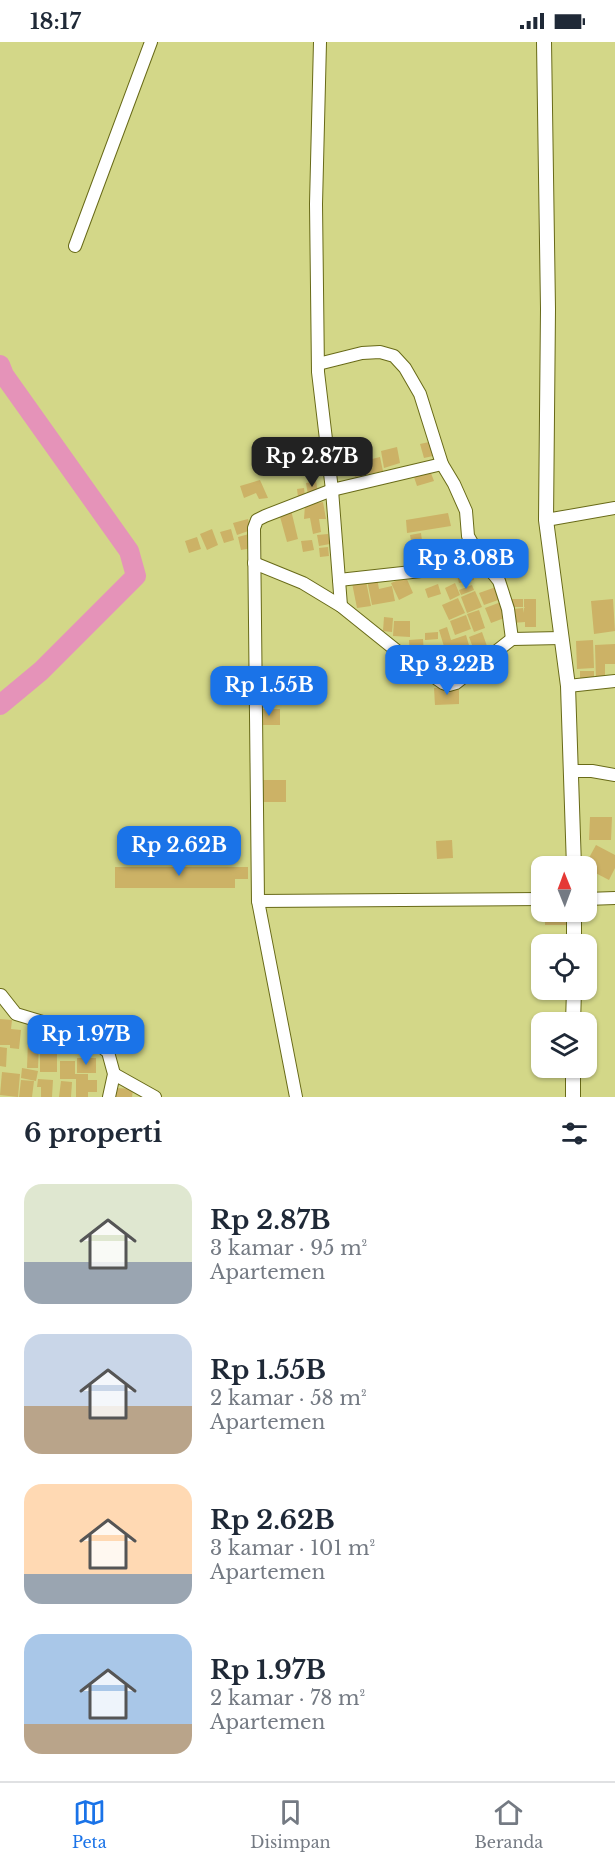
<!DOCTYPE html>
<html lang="id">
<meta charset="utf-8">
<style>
:root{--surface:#fff;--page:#f6f6f7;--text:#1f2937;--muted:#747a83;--line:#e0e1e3;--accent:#1a73e8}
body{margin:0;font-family:"Libre Baskerville",serif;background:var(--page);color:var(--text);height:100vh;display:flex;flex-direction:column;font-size:22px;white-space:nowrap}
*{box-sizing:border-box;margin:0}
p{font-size:20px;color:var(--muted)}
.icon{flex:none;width:33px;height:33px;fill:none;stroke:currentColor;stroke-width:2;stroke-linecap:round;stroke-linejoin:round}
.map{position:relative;height:1055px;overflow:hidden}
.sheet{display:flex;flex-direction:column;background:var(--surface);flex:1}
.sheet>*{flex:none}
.needle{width:39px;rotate:359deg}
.tools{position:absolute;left:531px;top:814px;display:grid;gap:12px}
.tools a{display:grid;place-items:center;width:66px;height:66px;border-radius:12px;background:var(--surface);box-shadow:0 2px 4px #0004;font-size:30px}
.price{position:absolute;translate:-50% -51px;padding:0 14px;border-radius:12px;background:var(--accent);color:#fff;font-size:20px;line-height:39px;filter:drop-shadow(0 2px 3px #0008)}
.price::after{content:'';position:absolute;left:50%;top:36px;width:18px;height:14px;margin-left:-9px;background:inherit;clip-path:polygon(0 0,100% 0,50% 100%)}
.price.on{background:#222;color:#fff}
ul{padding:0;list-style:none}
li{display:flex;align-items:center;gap:18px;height:150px;padding:0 24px}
li span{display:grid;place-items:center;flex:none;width:168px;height:120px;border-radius:18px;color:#555}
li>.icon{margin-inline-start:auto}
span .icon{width:72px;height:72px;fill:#fffc;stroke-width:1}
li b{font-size:26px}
h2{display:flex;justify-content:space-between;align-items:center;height:72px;padding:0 24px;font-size:26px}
.status{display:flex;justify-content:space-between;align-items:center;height:42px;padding:0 30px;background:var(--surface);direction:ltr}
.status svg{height:16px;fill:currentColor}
.menu{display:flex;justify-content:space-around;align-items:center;height:84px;border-top:2px solid var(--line);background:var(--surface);font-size:16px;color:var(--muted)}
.menu a{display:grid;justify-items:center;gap:3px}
.menu .on{color:var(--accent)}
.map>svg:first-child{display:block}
</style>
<div class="status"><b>18:17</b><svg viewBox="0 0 49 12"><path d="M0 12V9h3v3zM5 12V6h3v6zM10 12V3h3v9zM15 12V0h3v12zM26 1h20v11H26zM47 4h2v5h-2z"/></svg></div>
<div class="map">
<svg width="615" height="1055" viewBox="0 0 615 1055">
<rect width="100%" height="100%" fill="#d3d788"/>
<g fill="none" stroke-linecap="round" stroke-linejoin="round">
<polyline stroke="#e593b9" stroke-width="20" points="0,323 4,333 129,509 136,534 41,629 0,663"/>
</g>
<g fill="#ccb266">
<polygon points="429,400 433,414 424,416 420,402"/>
<polygon points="314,402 315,409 301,411 300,403"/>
<polygon points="397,405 400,421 384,426 381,409"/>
<polygon points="316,414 317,421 304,423 303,415"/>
<polygon points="380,415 383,429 355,435 352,422"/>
<polygon points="302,421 302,433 291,433 290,422"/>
<polygon points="319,424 319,434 306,435 305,425"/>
<polygon points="429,426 434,439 417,444 413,432"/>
<polygon points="260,438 268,456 259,457 256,451 244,456 240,444"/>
<polygon points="316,439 318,451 308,453 306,441"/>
<polygon points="304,446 305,454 298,455 297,447"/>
<polygon points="323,460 326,477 319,477 321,490 313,492 310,476 304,477 305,463"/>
<polygon points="291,468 298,497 287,500 279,471"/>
<polygon points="448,471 451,484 407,491 406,478"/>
<polygon points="248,477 251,488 237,493 233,481"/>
<polygon points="212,487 218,503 207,508 200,492"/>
<polygon points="231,487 234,498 224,501 220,490"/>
<polygon points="421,491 423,507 413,509 410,493"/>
<polygon points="249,492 252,506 241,508 238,495"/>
<polygon points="328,492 330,502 319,504 317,493"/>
<polygon points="197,495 201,507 189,511 185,499"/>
<polygon points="312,498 314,508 303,510 301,499"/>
<polygon points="328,505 329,514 320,515 319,506"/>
<polygon points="467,523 471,526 474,538 459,541 455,525"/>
<polygon points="406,535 413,551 399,558 391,541"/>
<polygon points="377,536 379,547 392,544 395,559 372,563 367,538"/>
<polygon points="366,539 371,564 357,566 352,541"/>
<polygon points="455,541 460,553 450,558 445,546"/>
<polygon points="438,542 441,552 428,556 425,547"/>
<polygon points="472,543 474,548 461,553 459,548"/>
<polygon points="496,545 501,557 484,563 479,551"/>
<polygon points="475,549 482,565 467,571 461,555"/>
<polygon points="458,556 465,571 449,578 442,563"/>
<rect x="510" y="557" width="13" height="8"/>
<polygon points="524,557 536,557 536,585 525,585 525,580 512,581 513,567 523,566 524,571 524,566 525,566 524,565"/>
<polygon points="613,557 615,589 594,592 591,559"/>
<polygon points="501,560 507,575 491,581 485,566"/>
<polygon points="479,568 485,586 474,590 467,572"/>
<polygon points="466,573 471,587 455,593 450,579"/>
<polygon points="384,575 393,576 392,590 383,589"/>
<polygon points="394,579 410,579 410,595 393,594"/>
<polygon points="447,585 451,598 466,593 471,610 456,614 458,622 450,624 439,588"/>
<polygon points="438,590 438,597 425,598 425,591"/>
<polygon points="482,590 488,607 475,611 469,595"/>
<polygon points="423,597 424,612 410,613 409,598"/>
<polygon points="593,598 594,626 577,627 576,599"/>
<polygon points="615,602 615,622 605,622 605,639 596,639 595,603"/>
<polygon points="444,608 449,626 432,631 427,612"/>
<polygon points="580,629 594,629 594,638 580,639"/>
<polygon points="459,645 459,662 435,663 434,646"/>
<rect x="258" y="667" width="22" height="16"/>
<rect x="260" y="738" width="26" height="22"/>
<polygon points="590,775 612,775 611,798 589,798"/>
<polygon points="452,798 453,816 437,817 436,799"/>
<polygon points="596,803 615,813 615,826 609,838 584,825"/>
<polygon points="115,825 248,825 248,837 235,837 235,846 115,846"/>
<rect x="545" y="870" width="21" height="13"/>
<polygon points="0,977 12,978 11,987 21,988 19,1007 10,1006 10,1003 0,1003"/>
<polygon points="34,985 41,986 40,998 33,997"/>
<polygon points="28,998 39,999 38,1026 27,1026"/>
<polygon points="40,1004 57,1005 57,1030 40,1030"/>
<polygon points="0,1005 7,1006 6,1025 0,1024"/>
<rect x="77" y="1016" width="19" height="15"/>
<polygon points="60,1019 75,1019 75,1032 88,1032 88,1038 97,1038 97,1050 88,1050 88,1055 76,1055 76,1037 60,1037"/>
<polygon points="22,1026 38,1029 36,1039 21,1036"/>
<polygon points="2,1030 20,1032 18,1055 0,1053"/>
<polygon points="38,1037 53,1038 52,1055 41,1055 41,1045 37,1045"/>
<polygon points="21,1038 34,1039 32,1055 19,1055"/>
<polygon points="61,1039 72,1040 71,1055 59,1055"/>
<polygon points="116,1046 133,1047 132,1055 116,1055"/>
</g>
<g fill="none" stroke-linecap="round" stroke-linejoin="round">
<g stroke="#686a18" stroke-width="14">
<g id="minor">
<polyline points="320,0 316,162 318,330 332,448 341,564"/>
<polyline points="75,204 151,0"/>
<polyline points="318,322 362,311 380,310 394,314 405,326 420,352 442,422 454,442 466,469 468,494 480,515 499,539 508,567 512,597"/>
<polyline points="546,478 615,466"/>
<polyline points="254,521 303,541 341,564 402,613 443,641 449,643 456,641 512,597 561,596"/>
<polyline points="339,538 421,529 480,515"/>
<polyline points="568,644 615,639"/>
<polyline points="571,729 592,729 615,733"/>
<polyline points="586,857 615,856"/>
<polyline points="258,859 542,857"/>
<polyline points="0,954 1,953 16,972 86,993 108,1010 114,1032 109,1055"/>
<polyline points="114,1032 155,1055"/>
<polyline points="296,1055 258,859 254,486 257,478 265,474 332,448 442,422"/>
</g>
</g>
<g stroke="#686a18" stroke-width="16">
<g id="tertiary">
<polyline points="544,0 548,267 546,478 568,644 574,825"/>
<polyline points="574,903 574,870"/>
<polyline points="573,981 574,948"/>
<polyline points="573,1055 573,1026"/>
</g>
</g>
<use href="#minor" stroke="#fff" stroke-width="12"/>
<use href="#tertiary" stroke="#fff" stroke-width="14"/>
</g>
</svg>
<div class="tools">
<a><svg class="needle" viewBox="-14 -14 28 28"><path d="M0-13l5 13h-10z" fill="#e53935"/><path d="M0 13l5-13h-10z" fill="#747a83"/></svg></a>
<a><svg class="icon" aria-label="locate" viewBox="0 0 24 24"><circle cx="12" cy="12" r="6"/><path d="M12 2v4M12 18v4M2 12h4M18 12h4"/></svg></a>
<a><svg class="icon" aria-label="layers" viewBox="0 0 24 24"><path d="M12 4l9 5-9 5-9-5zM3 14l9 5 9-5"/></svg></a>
</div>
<b class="price on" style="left:312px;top:446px">Rp 2.87B</b>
<b class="price" style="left:466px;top:548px">Rp 3.08B</b>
<b class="price" style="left:447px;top:654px">Rp 3.22B</b>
<b class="price" style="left:269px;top:675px">Rp 1.55B</b>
<b class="price" style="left:179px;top:835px">Rp 2.62B</b>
<b class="price" style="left:86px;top:1024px">Rp 1.97B</b>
</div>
<section class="sheet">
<h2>6 properti<svg class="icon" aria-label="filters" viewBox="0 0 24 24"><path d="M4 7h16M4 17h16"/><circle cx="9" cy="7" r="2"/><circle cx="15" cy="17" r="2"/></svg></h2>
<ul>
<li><span style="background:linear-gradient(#dfe7d0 65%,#9aa5b1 0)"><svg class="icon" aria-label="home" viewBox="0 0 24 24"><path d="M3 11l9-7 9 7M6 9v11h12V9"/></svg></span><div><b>Rp 2.87B</b><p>3 kamar · 95 m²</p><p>Apartemen</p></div></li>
<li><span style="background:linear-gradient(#c9d6e8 60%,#b9a48a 0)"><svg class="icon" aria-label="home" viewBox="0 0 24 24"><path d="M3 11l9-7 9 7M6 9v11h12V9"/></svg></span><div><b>Rp 1.55B</b><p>2 kamar · 58 m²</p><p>Apartemen</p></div></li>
<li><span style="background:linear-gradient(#ffd9b3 75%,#9aa5b1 0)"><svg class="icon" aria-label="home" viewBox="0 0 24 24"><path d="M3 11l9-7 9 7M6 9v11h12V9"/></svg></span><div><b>Rp 2.62B</b><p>3 kamar · 101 m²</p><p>Apartemen</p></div></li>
<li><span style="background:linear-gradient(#a9c7e8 75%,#b9a48a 0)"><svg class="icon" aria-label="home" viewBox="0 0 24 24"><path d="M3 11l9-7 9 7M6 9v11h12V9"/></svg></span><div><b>Rp 1.97B</b><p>2 kamar · 78 m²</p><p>Apartemen</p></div></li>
</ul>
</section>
<nav class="menu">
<a class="on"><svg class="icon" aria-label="map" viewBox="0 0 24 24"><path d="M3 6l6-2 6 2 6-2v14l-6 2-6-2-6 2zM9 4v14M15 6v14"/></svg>Peta</a>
<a><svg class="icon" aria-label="saved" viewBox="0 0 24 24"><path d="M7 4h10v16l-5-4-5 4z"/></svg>Disimpan</a>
<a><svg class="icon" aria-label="home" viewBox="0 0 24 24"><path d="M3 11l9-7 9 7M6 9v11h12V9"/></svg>Beranda</a>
</nav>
